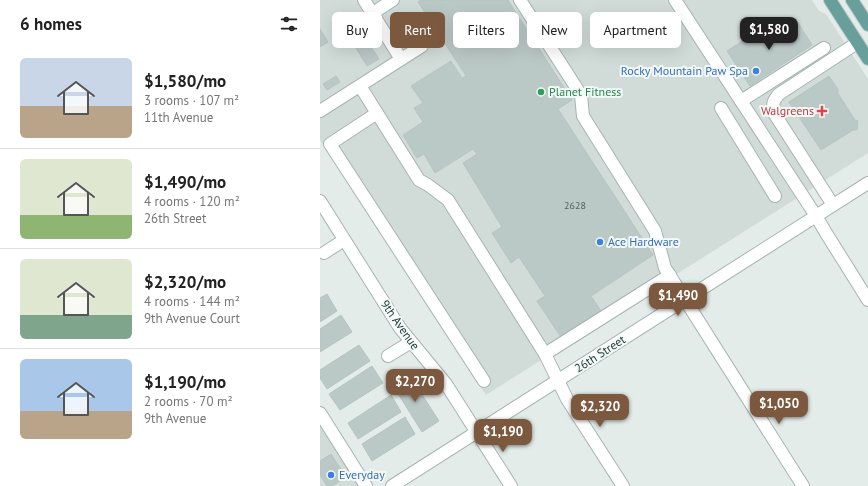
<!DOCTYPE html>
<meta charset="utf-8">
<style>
:root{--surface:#fff;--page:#f2f2f2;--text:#222;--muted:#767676;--line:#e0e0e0;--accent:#7c583f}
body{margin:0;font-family:"PT Sans",sans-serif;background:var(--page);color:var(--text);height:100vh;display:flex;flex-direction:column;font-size:15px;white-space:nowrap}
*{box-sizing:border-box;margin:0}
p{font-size:13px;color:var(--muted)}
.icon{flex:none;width:22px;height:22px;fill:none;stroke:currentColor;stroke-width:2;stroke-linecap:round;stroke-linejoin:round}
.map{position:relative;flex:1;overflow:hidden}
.details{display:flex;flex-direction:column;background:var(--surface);width:320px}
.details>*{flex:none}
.top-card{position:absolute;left:12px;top:12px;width:380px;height:36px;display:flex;gap:8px}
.price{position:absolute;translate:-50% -34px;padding:0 9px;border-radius:8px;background:var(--accent);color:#fff;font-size:13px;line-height:26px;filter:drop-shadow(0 1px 2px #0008)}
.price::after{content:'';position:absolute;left:50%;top:24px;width:12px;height:9px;margin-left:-6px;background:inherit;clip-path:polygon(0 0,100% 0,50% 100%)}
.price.selected{background:#222;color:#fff}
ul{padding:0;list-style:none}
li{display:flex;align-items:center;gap:12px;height:100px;padding:0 20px}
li+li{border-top:1px solid var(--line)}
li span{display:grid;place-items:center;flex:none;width:112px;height:80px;border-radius:6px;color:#555}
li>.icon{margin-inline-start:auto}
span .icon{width:48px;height:48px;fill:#fffc;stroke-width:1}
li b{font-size:17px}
h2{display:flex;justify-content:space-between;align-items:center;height:48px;padding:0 20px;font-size:17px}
.chip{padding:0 14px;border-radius:6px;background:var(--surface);box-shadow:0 4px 16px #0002;font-size:14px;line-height:36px}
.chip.selected{background:var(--accent);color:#fff}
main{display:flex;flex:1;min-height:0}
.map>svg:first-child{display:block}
</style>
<main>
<section class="details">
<h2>6 homes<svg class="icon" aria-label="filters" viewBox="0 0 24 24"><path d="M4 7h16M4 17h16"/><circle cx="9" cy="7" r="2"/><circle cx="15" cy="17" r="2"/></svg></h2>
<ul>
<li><span style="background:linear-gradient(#c9d6e8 60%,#b9a48a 0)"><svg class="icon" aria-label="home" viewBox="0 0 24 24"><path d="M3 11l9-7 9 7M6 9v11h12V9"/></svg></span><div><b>$1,580/mo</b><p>3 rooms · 107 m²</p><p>11th Avenue</p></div></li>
<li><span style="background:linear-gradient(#dfe7d0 70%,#8fb573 0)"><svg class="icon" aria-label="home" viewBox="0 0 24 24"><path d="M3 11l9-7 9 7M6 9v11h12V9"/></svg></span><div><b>$1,490/mo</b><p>4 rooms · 120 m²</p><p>26th Street</p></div></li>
<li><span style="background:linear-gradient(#dfe7d0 70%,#7fa58c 0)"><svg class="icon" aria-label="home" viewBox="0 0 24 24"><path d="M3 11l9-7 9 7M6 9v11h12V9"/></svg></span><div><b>$2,320/mo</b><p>4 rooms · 144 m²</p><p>9th Avenue Court</p></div></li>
<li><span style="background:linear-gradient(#a9c7e8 65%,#b9a48a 0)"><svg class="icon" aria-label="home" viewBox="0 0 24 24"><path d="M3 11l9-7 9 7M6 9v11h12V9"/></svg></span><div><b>$1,190/mo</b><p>2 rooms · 70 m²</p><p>9th Avenue</p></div></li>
</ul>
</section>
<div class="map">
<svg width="548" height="486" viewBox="0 0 548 486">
<rect width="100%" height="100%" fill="#e3ece9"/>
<g fill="#d1dcd9">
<polygon points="0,0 492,0 499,11 506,14 548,79 548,153 166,395 0,140"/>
<polygon points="0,422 41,486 0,486"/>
</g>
<g fill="#bbc9c6" stroke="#b5c5c1">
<polygon points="101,0 188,0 252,100 238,109 333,255 271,296 281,311 241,337 217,301 225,296 199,257 191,263 172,233 182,227 143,163 157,154 153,149 115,173 104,154 97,158 83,135 103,122 94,108 103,103 91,86 131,61 142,78 146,76 98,2"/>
<polygon points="475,18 492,45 430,86 407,51 438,31 442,38"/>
<polygon points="36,22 47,40 39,46 27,27"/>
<polygon points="0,29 8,42 0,47"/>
<polygon points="47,41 59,59 47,66 36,48"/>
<polygon points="16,76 20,82 7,90 3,84"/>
<polygon points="509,76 519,91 517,92 535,120 538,121 537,130 533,130 501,150 469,102"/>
<polygon points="7,294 17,311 0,322 0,298"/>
<polygon points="21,315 32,332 0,352 0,329"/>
<polygon points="39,345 50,361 7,389 0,378 0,370"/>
<polygon points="52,366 63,383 20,410 9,394"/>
<polygon points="88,373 119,421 102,432 72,384"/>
<polygon points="71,395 81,412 38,439 28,423"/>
<polygon points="85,417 95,434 52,461 42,444"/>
<polygon points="11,454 26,477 12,486 7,486 0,475 0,461"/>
</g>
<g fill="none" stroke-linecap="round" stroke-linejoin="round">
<g stroke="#a6b4b1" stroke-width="14">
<g id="minor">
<polyline points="44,0 81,59"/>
<polyline points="200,0 261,95 263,116 335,231 345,268 483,486"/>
<polyline points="355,0 496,216 506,233 548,300"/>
<polyline points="53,13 73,0"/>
<polyline points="40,86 99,180 108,185 128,200 225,354 247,399 303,486"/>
<polyline points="421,101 504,48"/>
<polyline points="401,108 455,196"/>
<polyline points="0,111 102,46"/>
<polyline points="57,113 10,144 164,381"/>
<polyline points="0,201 80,328 126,384 191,486"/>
<path d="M513,205l-59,-92c-2,-9 -1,-12 5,-19l78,-51"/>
<polyline points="4,253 24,240"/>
<polyline points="225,354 350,275"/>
<polyline points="68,356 91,342"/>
<polyline points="0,413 46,486"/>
<polyline points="72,486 548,183"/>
</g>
</g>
<g stroke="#c1c8c8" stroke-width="14">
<g id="major">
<polyline points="510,0 548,59"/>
<polyline points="532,0 548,25"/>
</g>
</g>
<use href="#minor" stroke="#fff" stroke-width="12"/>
<use href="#major" stroke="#699f9b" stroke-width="12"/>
</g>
<g fill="#3f7fe0" stroke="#f3f9f7" stroke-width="1.5">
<circle cx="436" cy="71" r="4"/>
<circle cx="280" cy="242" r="4"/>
<circle cx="11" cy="475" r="4"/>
</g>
<circle fill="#2e9e5b" stroke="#f3f9f7" stroke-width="1.5" cx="221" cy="92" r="4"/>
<path fill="#e0444e" stroke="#f3f9f7" stroke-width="1.5" d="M500 105h4v4h4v4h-4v4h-4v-4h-4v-4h4z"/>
<g text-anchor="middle" stroke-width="4" stroke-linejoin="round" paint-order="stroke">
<g font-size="10" fill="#495f5d">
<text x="255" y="209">2628</text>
</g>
<g font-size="12" fill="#366cbe" stroke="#f3f9f7" text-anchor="start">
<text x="428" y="75" text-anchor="end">Rocky Mountain Paw Spa</text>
<text x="288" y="246">Ace Hardware</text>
<text x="19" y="479">Everyday</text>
</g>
<g font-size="12" fill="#27864d" stroke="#f3f9f7" text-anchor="start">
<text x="229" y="96">Planet Fitness</text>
</g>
<g font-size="12" fill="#be3a42" stroke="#f3f9f7" text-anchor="end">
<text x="494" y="115">Walgreens</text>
</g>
<g font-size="12" fill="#233c3a" stroke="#f3f9f7">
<text transform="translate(80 325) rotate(55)" y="4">9th Avenue</text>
<text transform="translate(280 354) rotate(-33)" y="4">26th Street</text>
</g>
</g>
</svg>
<b class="price selected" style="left:449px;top:51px">$1,580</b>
<b class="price" style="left:358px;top:317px">$1,490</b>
<b class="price" style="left:95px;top:403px">$2,270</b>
<b class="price" style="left:459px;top:425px">$1,050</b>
<b class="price" style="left:280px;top:428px">$2,320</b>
<b class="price" style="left:183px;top:453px">$1,190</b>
<div class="top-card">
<a class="chip">Buy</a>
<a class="chip selected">Rent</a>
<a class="chip">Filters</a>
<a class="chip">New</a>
<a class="chip">Apartment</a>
</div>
</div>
</main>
